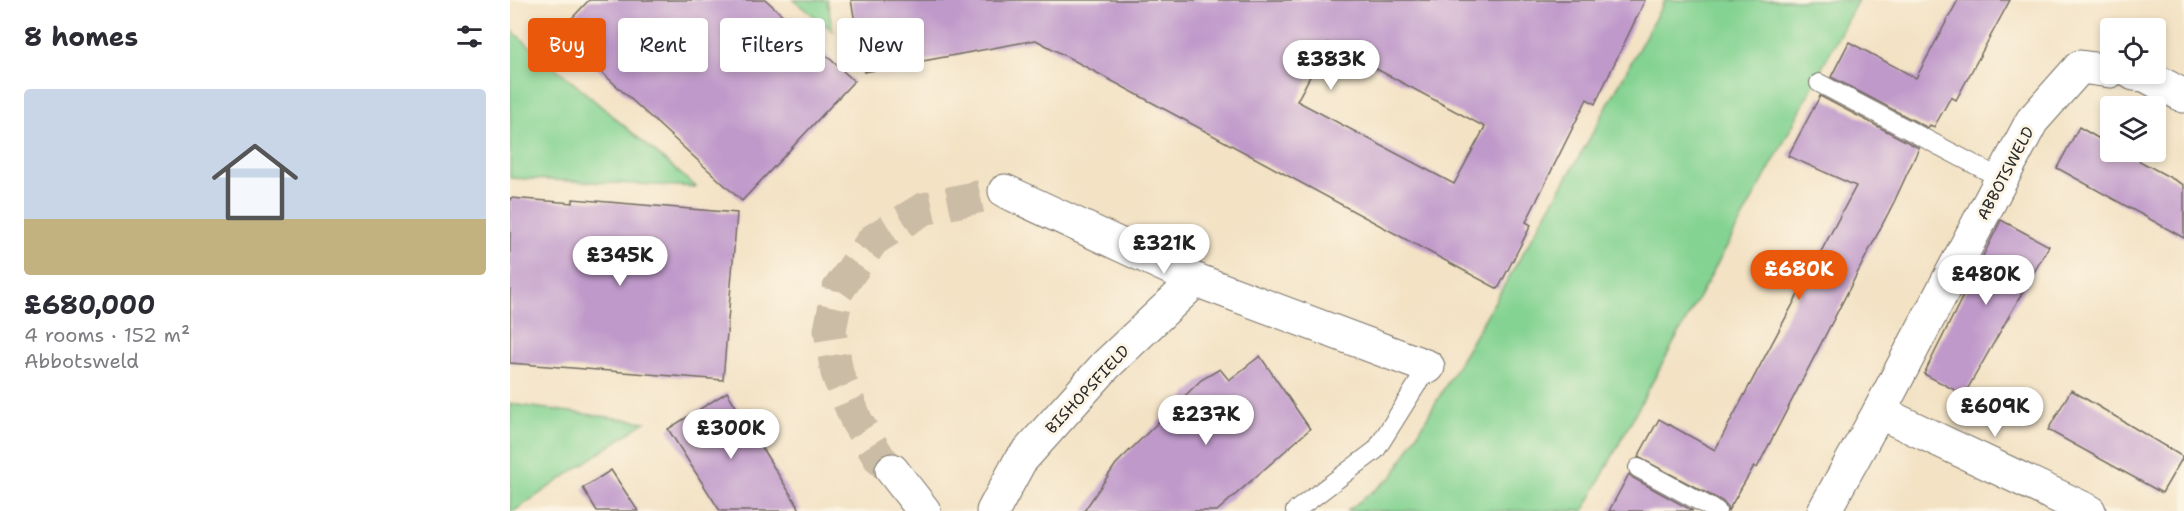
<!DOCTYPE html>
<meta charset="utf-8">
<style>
:root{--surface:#fff;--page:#f2f2f3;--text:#2b2b33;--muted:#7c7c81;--accent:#ea580c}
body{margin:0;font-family:"Shantell Sans",sans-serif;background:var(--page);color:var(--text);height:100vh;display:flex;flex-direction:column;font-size:22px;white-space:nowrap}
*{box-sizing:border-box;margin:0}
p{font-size:20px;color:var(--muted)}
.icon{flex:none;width:33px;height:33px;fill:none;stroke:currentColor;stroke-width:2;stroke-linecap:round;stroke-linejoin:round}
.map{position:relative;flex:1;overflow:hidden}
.sheet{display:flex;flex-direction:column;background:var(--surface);width:510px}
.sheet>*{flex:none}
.banner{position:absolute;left:18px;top:18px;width:570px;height:54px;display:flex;gap:12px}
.controls{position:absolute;left:1590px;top:18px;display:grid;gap:12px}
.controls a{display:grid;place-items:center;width:66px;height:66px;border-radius:6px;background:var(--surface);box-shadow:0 3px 9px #0003;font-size:30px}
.price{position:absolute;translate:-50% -51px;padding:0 14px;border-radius:21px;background:#fff;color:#222;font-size:20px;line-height:39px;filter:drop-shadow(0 2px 3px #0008)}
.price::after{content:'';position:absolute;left:50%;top:36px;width:18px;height:14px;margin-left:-9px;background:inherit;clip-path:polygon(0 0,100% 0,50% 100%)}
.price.selected{background:var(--accent);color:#fff}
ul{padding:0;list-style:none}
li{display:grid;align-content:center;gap:12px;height:318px;padding:0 24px}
li span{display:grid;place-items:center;height:186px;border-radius:6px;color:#555}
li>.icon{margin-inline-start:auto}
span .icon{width:108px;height:108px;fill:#fffc;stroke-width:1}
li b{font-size:26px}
h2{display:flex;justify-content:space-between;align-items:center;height:72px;padding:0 24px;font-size:26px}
.tag{padding:0 21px;border-radius:6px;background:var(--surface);box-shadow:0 3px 9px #0003;font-size:21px;line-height:54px}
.tag.selected{background:var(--accent);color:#fff}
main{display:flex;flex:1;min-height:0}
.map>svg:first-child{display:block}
</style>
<main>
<section class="sheet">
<h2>8 homes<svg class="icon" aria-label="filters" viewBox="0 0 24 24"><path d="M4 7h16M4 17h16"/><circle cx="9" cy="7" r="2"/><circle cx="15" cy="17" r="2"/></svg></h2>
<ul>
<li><span style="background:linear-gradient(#c9d6e8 70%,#c2b280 0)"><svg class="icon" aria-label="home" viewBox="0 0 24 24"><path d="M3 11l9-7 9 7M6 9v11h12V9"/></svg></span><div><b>£680,000</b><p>4 rooms · 152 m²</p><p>Abbotsweld</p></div></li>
</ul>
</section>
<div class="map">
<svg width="1674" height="511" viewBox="0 0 1674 511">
<rect width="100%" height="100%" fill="#fcf5e5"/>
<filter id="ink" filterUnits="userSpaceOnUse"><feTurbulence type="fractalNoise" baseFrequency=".0167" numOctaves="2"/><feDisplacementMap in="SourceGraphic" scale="12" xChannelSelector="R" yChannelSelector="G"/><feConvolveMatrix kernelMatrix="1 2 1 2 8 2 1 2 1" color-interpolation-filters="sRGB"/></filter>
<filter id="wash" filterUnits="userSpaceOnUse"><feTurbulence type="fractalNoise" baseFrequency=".008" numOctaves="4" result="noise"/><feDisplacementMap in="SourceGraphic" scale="24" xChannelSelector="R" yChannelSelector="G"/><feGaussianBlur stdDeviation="1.35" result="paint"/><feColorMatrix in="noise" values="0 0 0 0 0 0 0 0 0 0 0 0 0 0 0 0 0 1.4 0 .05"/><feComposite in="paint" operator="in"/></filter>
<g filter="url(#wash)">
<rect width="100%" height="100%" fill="#f3e2c4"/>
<g fill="#84d392" stroke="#587f5e" stroke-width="1.5">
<polygon points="284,0 317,0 323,31"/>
<path d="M1155,0h193c-25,45 -48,92 -72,138 -67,125 -138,247 -202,373h-237l46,-35 193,-331z"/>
<polygon points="0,29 186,187 0,178"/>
<polygon points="0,404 135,422 4,511 0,511"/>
</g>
<g id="blocks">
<g fill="#bf99ca" fill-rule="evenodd">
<polygon points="79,0 256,0 344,81 232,201 75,57 50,31"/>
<path d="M341,0h794l-50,104 -8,-5 -61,123 5,3 -33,64 -462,-249 -172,32zM818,43l157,84 -31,57 -157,-83z"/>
<polygon points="1448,0 1500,0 1446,100 1441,97 1424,127 1420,125 1418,128 1321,77 1339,42 1406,78"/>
<polygon points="1310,96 1409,148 1384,202 1247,468 1244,466 1218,511 1217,506 1212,501 1128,457 1149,419 1205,450 1346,186 1278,156"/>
<polygon points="1569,127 1600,145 1600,152 1613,152 1674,185 1674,238 1547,168"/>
<polygon points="0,198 63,203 63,199 227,213 213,380 0,363"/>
<polygon points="1491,220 1539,246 1454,395 1414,374"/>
<polygon points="750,356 800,429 707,511 574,511 606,464 691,380 710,369 719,380"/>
<polygon points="1561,390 1673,457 1652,493 1538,430"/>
<polygon points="217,392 291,511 210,511 158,429"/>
<polygon points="101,470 128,511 87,511 73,488"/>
<polygon points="1119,474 1123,478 1183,511 1099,511"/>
</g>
</g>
</g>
<g filter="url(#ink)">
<use href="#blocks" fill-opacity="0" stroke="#716b61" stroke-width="1.5"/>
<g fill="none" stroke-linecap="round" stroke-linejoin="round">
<polyline stroke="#cbbda5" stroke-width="33" stroke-dasharray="33 16" stroke-linecap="butt" points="382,470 370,459 347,422 327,373 320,330 328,290 363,240 413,209 495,191"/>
<g stroke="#716b61" stroke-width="20">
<g id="service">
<polyline points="1309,83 1492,179"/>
<polyline points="1128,468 1207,511"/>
<polyline points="785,511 866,450 918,367"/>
</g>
</g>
<g stroke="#716b61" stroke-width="35">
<g id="minor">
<polyline points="1624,74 1635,75 1674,96"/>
<polyline points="495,191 686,280"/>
<polyline points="1369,412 1579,511"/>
<polyline points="382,470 414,511"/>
<polyline points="483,511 510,461 596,365 686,280 918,367"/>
<polyline points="1314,511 1369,412 1522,121 1570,67 1600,71"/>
</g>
</g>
<use href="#service" stroke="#fff" stroke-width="18"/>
<use href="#minor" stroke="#fff" stroke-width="33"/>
</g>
</g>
<g text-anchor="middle" stroke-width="6" stroke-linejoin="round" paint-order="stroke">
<g font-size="16" fill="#2b2b2b" stroke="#fcf5e5">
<text transform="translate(1495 173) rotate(-62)" y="6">ABBOTSWELD</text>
<text transform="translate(577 389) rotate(-47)" y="6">BISHOPSFIELD</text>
</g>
</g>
</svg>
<div class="controls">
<a><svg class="icon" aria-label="locate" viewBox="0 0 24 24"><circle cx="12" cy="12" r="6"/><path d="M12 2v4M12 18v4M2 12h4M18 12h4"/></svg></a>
<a><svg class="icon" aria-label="layers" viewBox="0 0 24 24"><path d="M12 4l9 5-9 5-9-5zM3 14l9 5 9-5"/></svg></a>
</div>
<b class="price" style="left:821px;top:91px">£383K</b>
<b class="price" style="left:654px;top:275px">£321K</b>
<b class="price" style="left:110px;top:287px">£345K</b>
<b class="price selected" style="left:1289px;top:301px">£680K</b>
<b class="price" style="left:1476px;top:306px">£480K</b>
<b class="price" style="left:1485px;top:438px">£609K</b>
<b class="price" style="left:696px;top:446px">£237K</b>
<b class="price" style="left:221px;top:460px">£300K</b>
<div class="banner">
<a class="tag selected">Buy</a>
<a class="tag">Rent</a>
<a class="tag">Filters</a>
<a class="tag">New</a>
</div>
</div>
</main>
